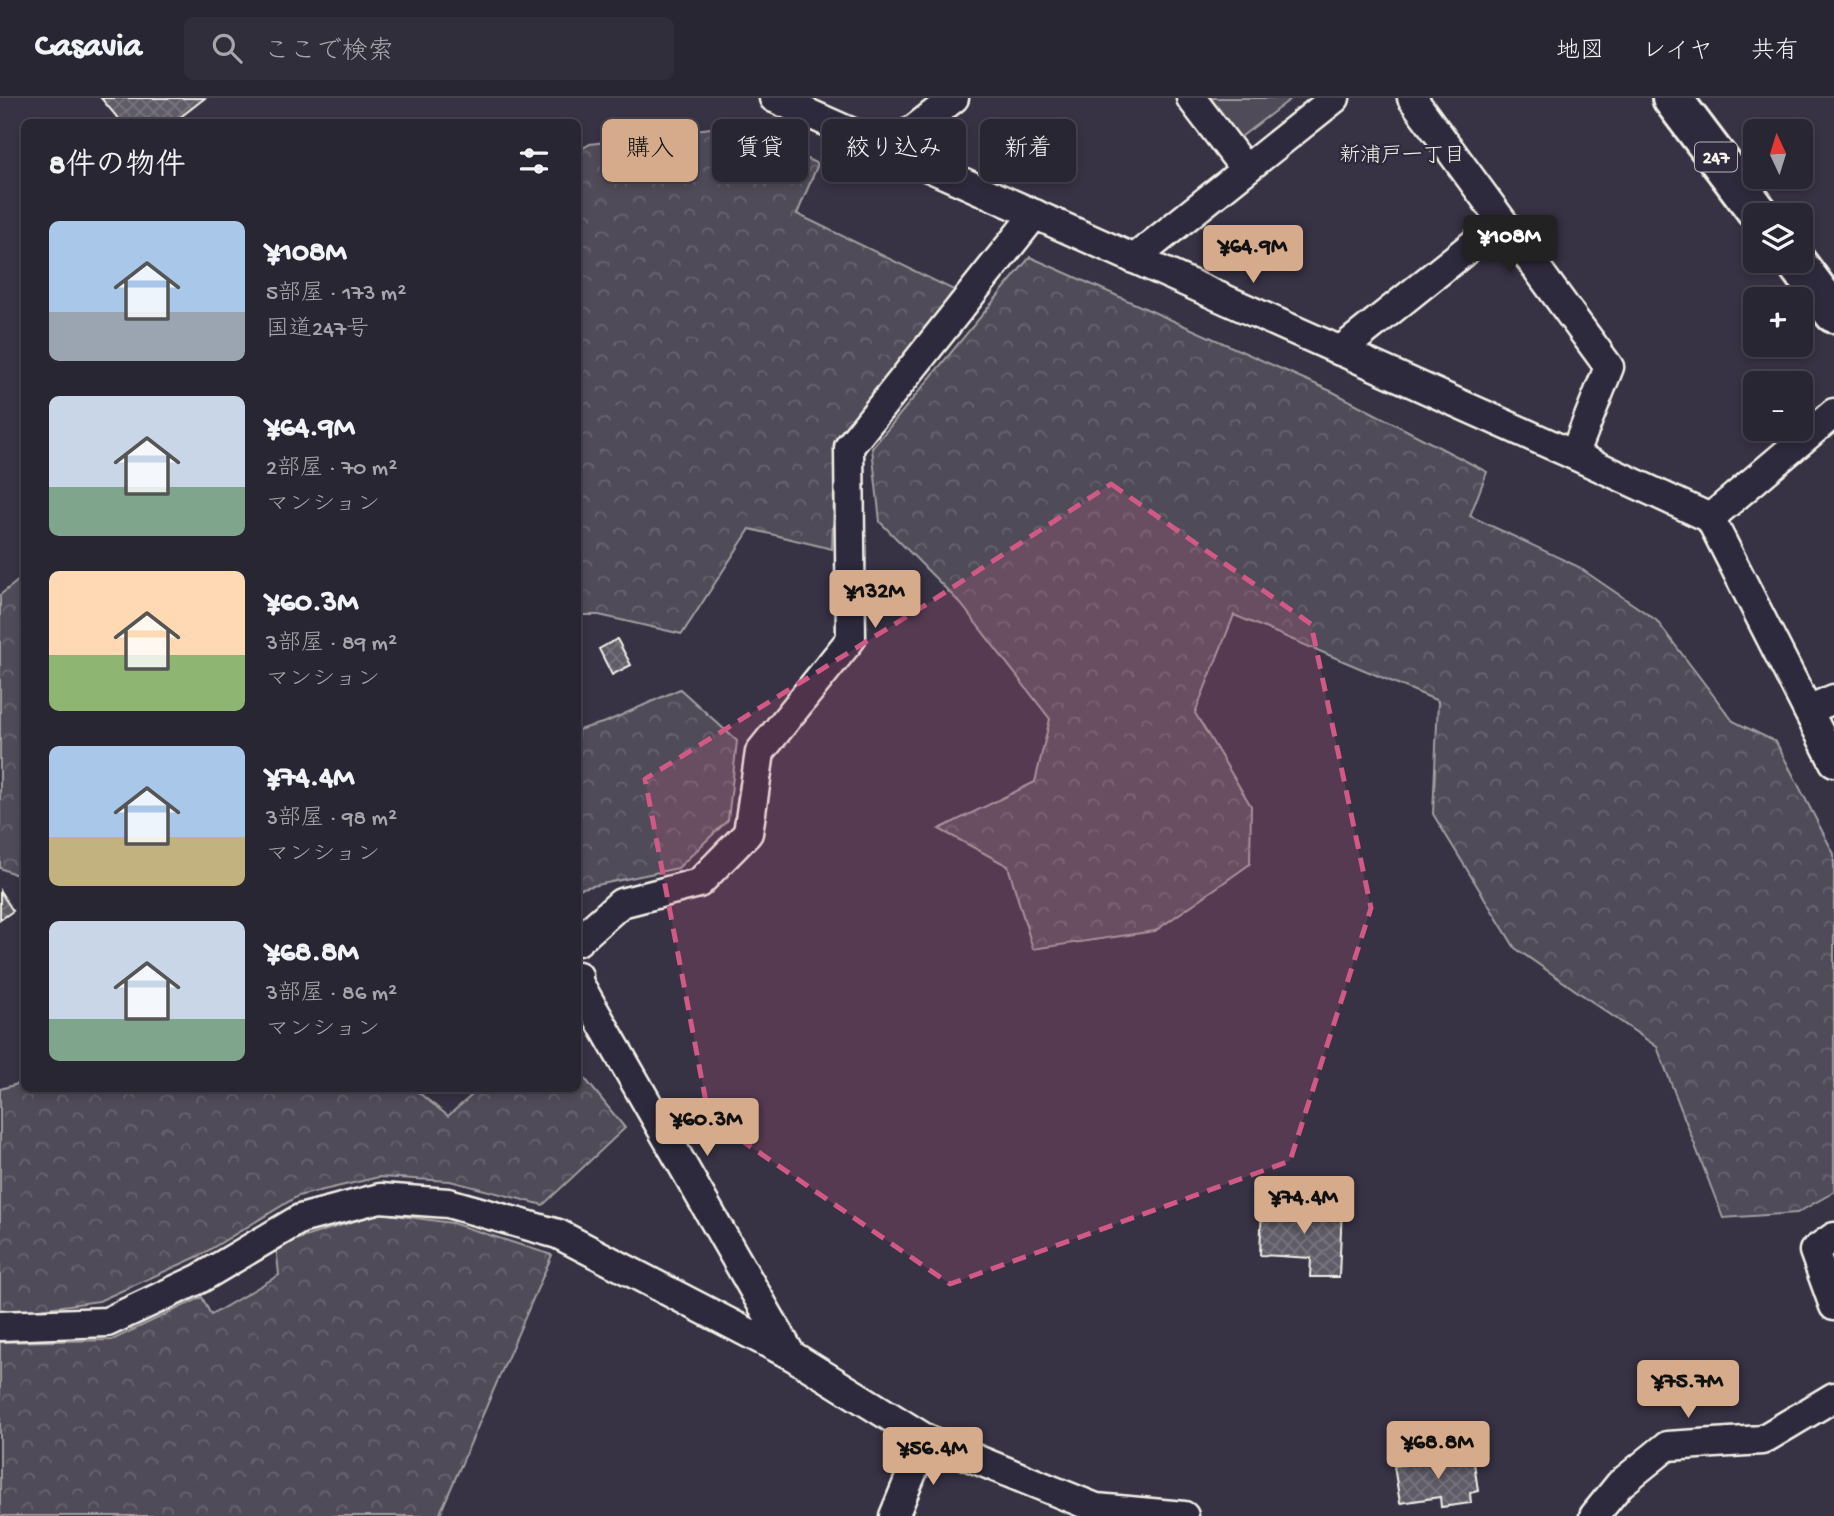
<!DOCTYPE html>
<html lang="ja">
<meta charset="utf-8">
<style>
:root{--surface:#292633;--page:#312e3b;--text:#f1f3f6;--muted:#a5a5ac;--line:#45434e;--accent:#d6ab8b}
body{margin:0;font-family:"Gochi Hand","Klee One",sans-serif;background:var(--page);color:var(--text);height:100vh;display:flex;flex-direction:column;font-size:26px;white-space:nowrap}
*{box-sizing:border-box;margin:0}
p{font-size:23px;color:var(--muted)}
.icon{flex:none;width:38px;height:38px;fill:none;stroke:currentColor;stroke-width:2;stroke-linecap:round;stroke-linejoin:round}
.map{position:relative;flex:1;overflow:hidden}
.sheet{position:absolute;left:21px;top:21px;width:560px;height:973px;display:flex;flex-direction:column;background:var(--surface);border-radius:10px;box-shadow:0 4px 10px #0003,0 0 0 2px var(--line)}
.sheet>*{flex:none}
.guide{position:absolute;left:602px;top:21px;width:665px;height:63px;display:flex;gap:14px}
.needle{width:46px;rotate:356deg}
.buttons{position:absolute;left:1743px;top:21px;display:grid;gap:14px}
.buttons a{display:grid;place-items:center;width:70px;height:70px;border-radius:10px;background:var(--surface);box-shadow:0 4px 10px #0003,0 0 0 2px var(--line);font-size:35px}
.price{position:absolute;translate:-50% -60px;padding:0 16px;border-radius:7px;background:var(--accent);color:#111;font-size:23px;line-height:46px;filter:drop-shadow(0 2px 4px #0008)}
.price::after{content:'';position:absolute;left:50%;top:42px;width:21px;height:16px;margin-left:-10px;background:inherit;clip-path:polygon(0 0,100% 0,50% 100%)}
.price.on{background:#222;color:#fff}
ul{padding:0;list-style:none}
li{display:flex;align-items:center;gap:21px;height:175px;padding:0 28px}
li span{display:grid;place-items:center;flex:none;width:196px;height:140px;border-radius:10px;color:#555}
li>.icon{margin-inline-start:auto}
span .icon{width:84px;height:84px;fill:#fffc;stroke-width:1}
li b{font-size:30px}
h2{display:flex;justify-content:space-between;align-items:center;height:84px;padding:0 28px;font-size:30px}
.chip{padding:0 24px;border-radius:10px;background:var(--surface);box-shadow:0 4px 10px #0003,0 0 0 2px var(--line);font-size:24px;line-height:63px}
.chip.on{background:var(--accent);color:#111}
header{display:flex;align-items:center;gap:42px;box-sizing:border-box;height:98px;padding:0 35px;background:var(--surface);border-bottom:2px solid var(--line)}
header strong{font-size:33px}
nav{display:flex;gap:38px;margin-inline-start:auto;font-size:24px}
.search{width:490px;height:63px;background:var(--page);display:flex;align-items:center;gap:18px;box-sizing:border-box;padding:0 24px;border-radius:10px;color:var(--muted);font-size:26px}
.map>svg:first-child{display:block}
</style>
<header>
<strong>Casavia</strong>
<div class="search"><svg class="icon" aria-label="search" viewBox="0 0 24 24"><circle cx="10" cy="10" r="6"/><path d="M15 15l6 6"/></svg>ここで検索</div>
<nav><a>地図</a><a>レイヤ</a><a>共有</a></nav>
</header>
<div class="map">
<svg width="1834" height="1418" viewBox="0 0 1834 1418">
<defs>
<pattern id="forest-crowns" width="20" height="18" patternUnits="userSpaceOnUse" patternTransform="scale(1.75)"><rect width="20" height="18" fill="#504b59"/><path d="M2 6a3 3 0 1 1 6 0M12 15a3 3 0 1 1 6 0" fill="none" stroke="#6a6571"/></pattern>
<pattern id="building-cross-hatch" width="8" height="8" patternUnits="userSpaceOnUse" patternTransform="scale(1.75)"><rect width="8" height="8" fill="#5f5c67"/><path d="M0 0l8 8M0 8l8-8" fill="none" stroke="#77747d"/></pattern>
</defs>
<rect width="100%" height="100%" fill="#373244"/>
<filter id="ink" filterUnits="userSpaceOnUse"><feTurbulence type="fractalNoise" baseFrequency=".0143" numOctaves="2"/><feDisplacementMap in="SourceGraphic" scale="14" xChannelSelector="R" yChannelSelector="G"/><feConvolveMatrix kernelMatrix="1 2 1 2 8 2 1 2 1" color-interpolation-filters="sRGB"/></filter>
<g filter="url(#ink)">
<g fill="url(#forest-crowns)" stroke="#a29ea0" stroke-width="2">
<polygon points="733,27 818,66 797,116 958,194 836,340 832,451 750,431 682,536 599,517 578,517 578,53 590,46"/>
<polygon points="1030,159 1333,294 1487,374 1470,418 1577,468 1656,522 1733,623 1776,644 1834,756 1834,1094 1797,1115 1723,1120 1657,949 1515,850 1433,716 1438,603 1234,517 1195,615 1251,708 1250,766 1155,833 1033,851 1008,768 939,731 1035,684 1050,621 961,506 880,424 872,350"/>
<polygon points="24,478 24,780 0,770 0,497"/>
<polygon points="680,591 737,643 728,722 678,770 578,791 578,632 606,624"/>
<polygon points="578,972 625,1030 543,1107 450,1083 379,1079 298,1098 199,1158 99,1203 18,1214 0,1211 0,991 24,984 24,990 414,991 448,1018 479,991 578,990"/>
<polygon points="380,1115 452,1125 552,1157 439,1418 0,1418 0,1244 112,1242 202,1199 211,1217 279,1177 276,1148"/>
</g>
<polygon fill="#504b59" stroke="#a29ea0" stroke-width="2" points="1207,0 1292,0 1238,41"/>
<g fill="url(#building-cross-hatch)" stroke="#f4f1e8" stroke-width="2">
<polygon points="101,0 205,0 174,24 121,24"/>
<polygon points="617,541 631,567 612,577 599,551"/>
<polygon points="0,793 13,813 0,822"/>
<polygon points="1262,1106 1342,1109 1339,1179 1310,1179 1311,1160 1260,1157"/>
<polygon points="1473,1357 1478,1393 1470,1395 1471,1405 1441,1409 1440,1399 1400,1405 1394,1368"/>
</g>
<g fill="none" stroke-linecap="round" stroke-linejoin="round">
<g stroke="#f4f1e8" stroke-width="33">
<g id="minor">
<polyline points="774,0 1574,357 1710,420 1834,664"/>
<polyline points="1191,0 1245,71"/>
<polyline points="1412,0 1609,269 1574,357"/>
<polyline points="889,51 954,0"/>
<polyline points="1134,161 1335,0"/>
<polyline points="1340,253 1501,124"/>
<polyline points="1710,420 1834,315"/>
<polyline points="1808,612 1834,601"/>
<polyline points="578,843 621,805 699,785 748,735 760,654 851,541 849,349 1035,116"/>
<polyline points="578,878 578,884 791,1257"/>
<polyline points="1834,1139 1814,1153 1834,1208"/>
<polyline points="0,1228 107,1224 199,1181 300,1121 380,1100 448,1105 558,1136 791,1257 926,1341 1096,1410 1184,1418"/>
<polyline points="894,1418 926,1341"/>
<polyline points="1594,1418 1620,1386 1667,1348 1762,1342 1834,1299"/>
</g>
</g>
<g stroke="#f4f1e8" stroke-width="44">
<g id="trunk">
<polyline points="1672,0 1760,117"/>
<polyline points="1795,163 1834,215"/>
</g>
</g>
<use href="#minor" stroke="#2f2a3d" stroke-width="28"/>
<use href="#trunk" stroke="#2f2a3d" stroke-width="38"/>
</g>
</g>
<path fill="#d15985" fill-opacity="0.2" stroke="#d15985" stroke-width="5" stroke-dasharray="14 9" stroke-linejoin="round" d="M1111,386l200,140 60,284 -81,253 -340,123 -241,-166 -64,-339 282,-175z"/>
<g text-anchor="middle" stroke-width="5" stroke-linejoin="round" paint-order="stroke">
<rect fill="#2f2a3d" stroke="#b9b5b5" stroke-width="2" x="1695" y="44.5" width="42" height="29" rx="5"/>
<g font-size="18" font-weight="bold" fill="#f4f1e8">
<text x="1716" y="65">247</text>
</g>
<g font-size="21" fill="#f4f1e8" stroke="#2f2a3d">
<text x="1402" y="63">新浦戸一丁目</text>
</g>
</g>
</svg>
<div class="buttons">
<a><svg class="needle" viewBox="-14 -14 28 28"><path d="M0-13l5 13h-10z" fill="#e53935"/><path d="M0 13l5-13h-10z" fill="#a5a5ac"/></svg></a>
<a><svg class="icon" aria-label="layers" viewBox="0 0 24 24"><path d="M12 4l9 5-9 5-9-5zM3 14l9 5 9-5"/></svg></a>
<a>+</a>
<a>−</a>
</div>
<b class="price on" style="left:1510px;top:177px">¥108M</b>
<b class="price" style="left:1253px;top:187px">¥64.9M</b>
<b class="price" style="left:875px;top:532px">¥132M</b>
<b class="price" style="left:707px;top:1060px">¥60.3M</b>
<b class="price" style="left:1304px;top:1138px">¥74.4M</b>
<b class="price" style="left:1688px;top:1322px">¥75.7M</b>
<b class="price" style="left:1438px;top:1383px">¥68.8M</b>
<b class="price" style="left:933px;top:1389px">¥56.4M</b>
<div class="guide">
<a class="chip on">購入</a>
<a class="chip">賃貸</a>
<a class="chip">絞り込み</a>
<a class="chip">新着</a>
</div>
<section class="sheet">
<h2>8件の物件<svg class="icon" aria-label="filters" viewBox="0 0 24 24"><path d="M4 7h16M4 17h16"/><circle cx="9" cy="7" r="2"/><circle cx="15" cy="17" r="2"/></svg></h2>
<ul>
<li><span style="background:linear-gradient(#a9c7e8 65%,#9aa5b1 0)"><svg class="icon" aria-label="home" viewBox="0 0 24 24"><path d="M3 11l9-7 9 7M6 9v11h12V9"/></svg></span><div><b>¥108M</b><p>5部屋 · 173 m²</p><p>国道247号</p></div></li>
<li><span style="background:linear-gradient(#c9d6e8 65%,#7fa58c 0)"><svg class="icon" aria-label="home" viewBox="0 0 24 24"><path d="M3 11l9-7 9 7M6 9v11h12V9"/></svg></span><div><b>¥64.9M</b><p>2部屋 · 70 m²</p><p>マンション</p></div></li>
<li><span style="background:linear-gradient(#ffd9b3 60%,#8fb573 0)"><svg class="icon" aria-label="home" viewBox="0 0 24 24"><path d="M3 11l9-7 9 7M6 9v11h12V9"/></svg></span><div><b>¥60.3M</b><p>3部屋 · 89 m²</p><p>マンション</p></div></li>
<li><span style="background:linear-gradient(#a9c7e8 65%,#c2b280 0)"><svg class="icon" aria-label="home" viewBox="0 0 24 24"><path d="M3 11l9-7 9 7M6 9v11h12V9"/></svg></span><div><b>¥74.4M</b><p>3部屋 · 98 m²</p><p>マンション</p></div></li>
<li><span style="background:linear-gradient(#c9d6e8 70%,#7fa58c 0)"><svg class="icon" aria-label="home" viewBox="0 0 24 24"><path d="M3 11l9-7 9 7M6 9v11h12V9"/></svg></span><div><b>¥68.8M</b><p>3部屋 · 86 m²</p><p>マンション</p></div></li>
</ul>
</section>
</div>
